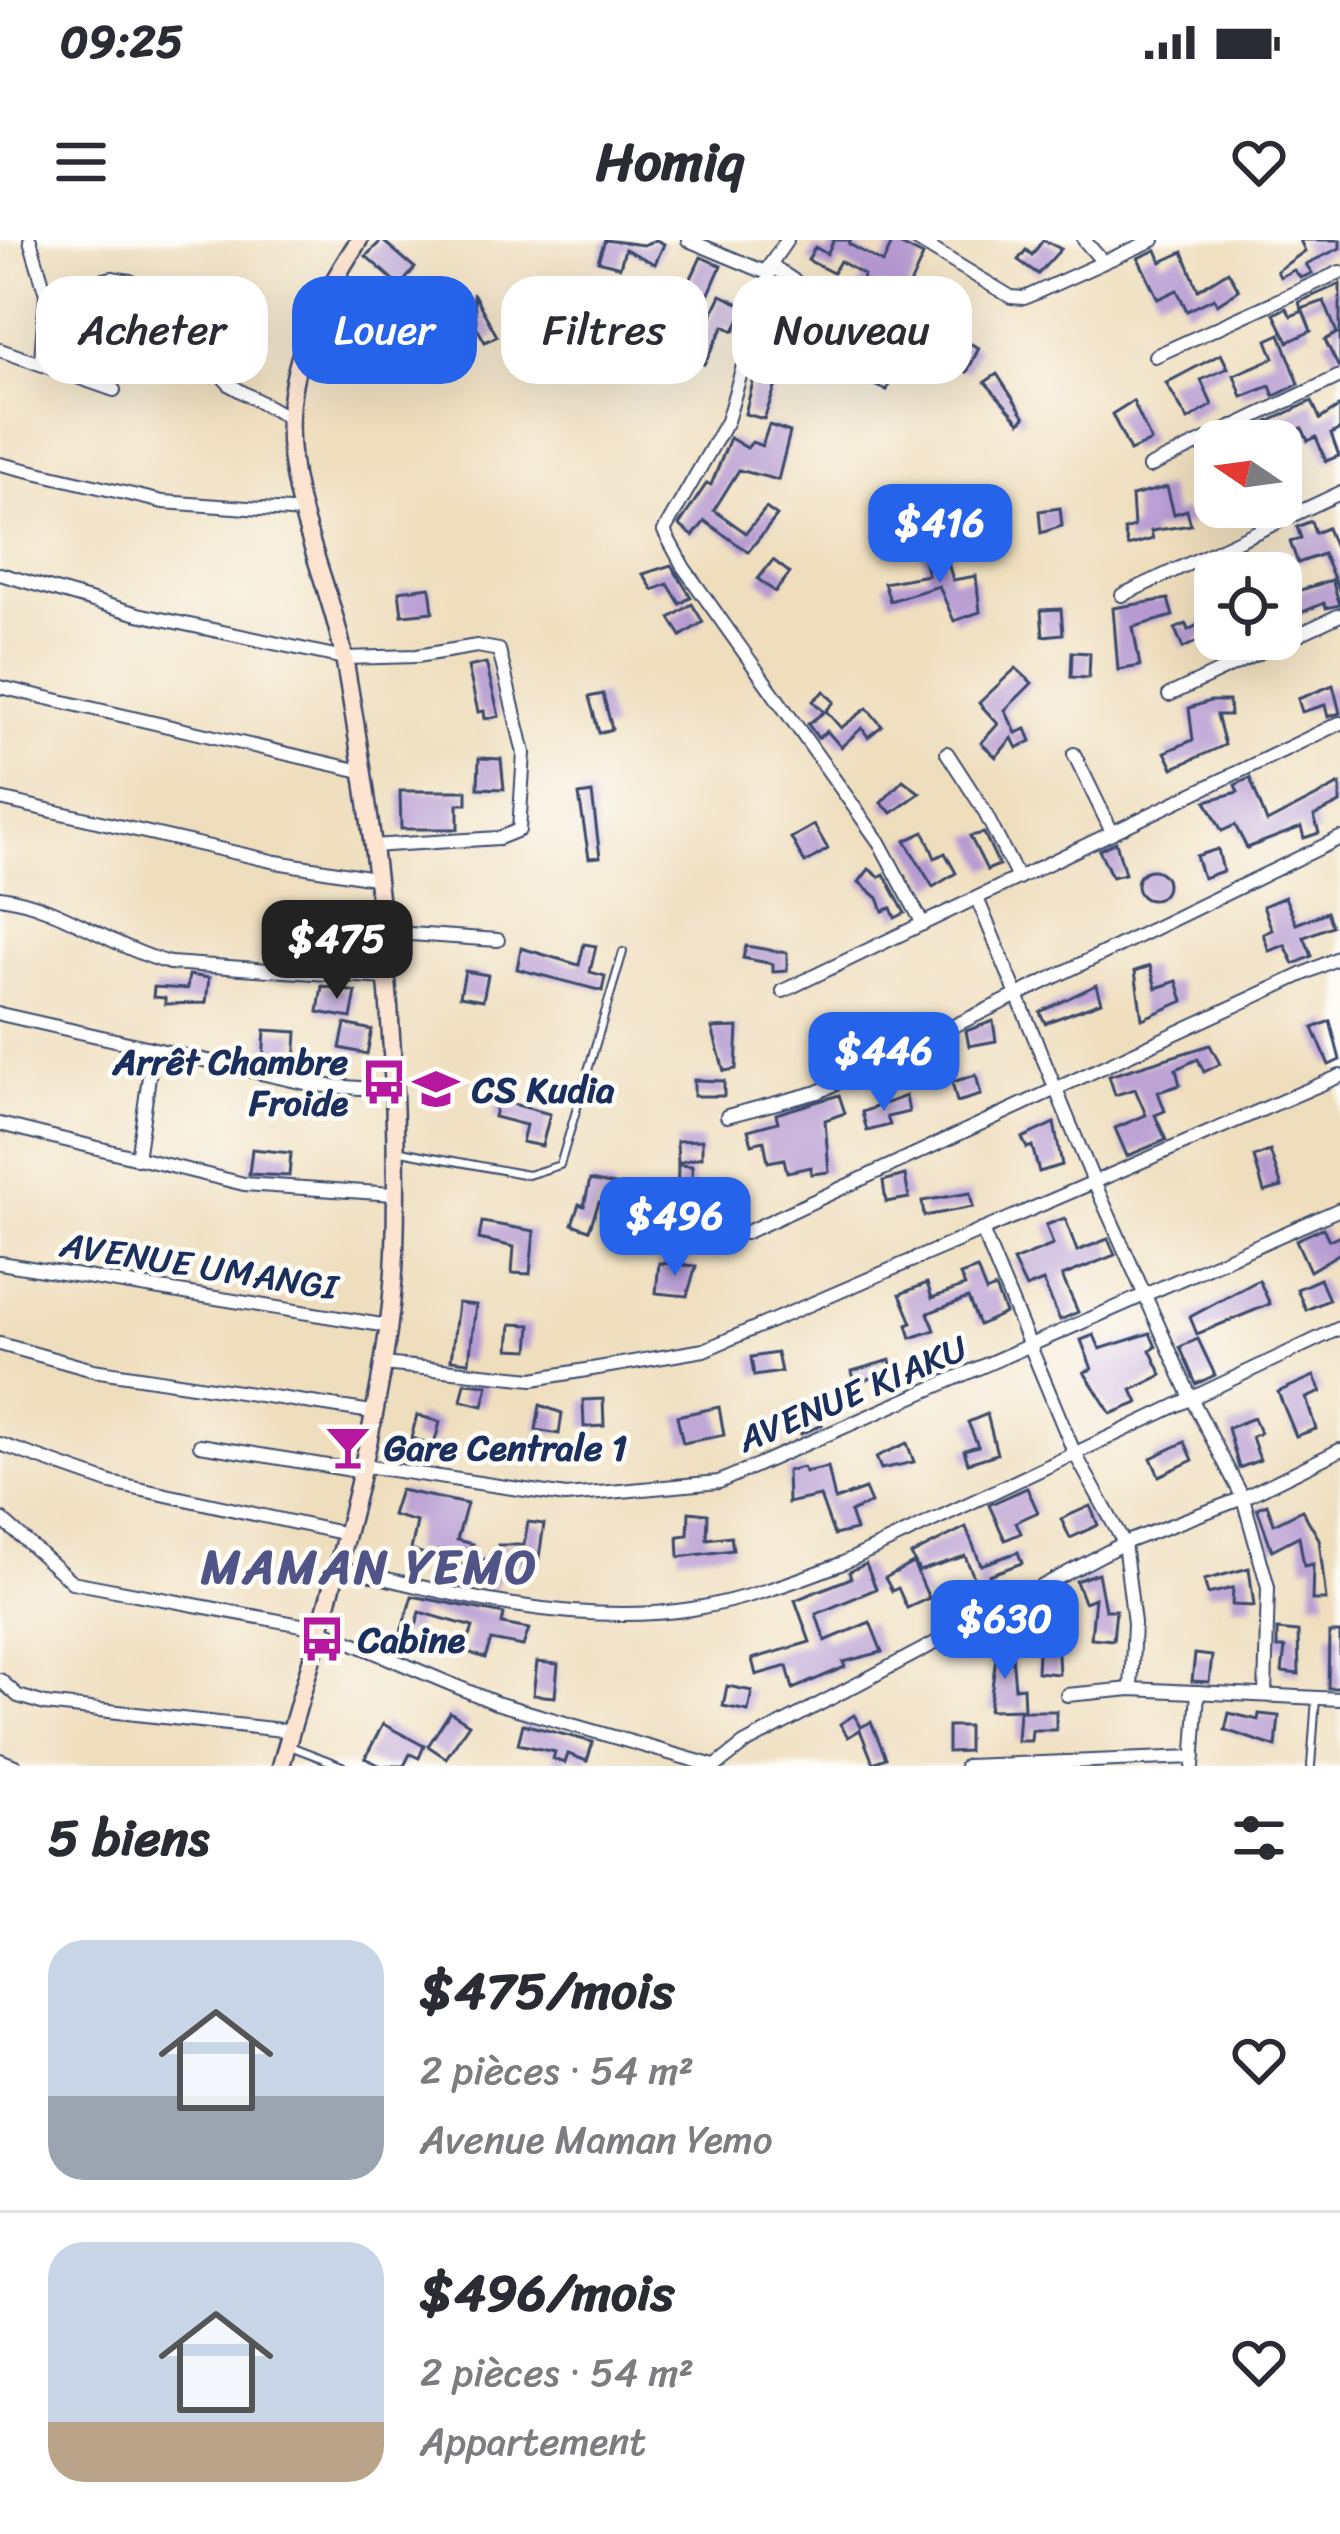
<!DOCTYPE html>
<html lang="fr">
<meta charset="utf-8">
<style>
:root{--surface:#fff;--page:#f2f2f3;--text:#2b2b33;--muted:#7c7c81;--line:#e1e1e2;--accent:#2563eb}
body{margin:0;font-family:Sriracha,sans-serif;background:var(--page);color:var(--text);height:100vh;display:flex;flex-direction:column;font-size:45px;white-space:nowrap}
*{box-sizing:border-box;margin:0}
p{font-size:39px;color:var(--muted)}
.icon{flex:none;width:66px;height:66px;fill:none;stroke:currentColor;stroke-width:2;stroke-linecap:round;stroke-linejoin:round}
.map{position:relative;height:1526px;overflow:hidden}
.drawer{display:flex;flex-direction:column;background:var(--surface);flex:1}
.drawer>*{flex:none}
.banner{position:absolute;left:36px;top:36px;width:1269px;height:108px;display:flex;gap:24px}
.needle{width:78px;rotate:283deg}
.controls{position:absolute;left:1194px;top:180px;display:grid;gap:24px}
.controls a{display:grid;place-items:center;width:108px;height:108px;border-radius:24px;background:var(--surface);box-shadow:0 12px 48px #0002;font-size:60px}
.price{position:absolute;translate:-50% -102px;padding:0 27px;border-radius:24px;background:var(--accent);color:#fff;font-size:39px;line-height:78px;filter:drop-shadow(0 3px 6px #0008)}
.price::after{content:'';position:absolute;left:50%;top:72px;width:36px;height:27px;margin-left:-18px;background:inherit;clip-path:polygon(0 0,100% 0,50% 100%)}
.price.selected{background:#222;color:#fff}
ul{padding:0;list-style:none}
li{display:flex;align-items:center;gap:36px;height:300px;padding:0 48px}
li+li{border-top:3px solid var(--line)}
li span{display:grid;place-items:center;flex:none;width:336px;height:240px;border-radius:36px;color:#555}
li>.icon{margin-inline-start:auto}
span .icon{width:144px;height:144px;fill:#fffc;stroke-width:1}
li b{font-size:51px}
h2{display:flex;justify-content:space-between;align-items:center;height:144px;padding:0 48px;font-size:51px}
.chip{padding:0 42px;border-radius:36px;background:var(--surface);box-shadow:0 12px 48px #0002;font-size:42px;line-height:108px}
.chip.selected{background:var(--accent);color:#fff}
.status{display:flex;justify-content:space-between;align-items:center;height:84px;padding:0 60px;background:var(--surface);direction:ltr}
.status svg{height:33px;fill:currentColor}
header{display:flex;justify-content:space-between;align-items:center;height:156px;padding:0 48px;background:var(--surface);font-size:54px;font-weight:800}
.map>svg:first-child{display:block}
</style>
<div class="status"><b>09:25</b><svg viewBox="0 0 49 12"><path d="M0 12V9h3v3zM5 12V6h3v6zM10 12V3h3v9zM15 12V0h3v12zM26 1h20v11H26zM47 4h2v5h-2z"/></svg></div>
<header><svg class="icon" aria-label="menu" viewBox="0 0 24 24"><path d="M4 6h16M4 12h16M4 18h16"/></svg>Homiq<svg class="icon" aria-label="heart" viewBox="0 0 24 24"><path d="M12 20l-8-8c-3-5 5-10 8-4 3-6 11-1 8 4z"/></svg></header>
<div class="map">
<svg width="1340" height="1526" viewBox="0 0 1340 1526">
<rect width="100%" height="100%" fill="#fdfcf7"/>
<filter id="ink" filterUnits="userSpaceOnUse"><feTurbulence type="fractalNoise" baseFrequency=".00833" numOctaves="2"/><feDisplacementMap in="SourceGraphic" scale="24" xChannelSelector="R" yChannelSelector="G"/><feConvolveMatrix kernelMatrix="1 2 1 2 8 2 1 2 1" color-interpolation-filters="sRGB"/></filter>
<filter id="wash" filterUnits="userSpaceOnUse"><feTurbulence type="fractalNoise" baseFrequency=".004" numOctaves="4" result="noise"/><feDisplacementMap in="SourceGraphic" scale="48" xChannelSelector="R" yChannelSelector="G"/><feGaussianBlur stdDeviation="2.7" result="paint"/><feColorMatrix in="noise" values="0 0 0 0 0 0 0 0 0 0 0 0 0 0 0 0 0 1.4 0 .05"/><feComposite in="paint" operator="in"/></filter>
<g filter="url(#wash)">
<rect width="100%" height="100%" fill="#efdebd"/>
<g id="blocks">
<g fill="#b69ad1">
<polygon points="382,0 415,28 400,46 366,16"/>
<polygon points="605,0 643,5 656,0 664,4 655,24 625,9 620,27 598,21"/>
<polygon points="834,0 851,0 849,4 883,23 893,1 923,16 906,54 880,45 866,76 850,65 864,35 840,21 833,33 808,20 815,7 827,14"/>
<polygon points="1043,0 1061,9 1038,34 1018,20 1026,10 1032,15"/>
<polygon points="1300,0 1340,0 1340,8 1306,24 1312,33 1301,38 1294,30 1280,37 1277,31 1305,11"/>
<polygon points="1156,10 1161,22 1183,12 1198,50 1228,31 1239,50 1217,64 1214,58 1187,71 1177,50 1158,59 1138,18"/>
<polygon points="701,17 721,26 707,58 686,49"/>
<polygon points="377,44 386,61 364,85 352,79"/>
<polygon points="1340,44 1340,126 1338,126 1325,100 1337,93 1324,61 1301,69 1299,62"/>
<polygon points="473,53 497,96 485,102 477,88"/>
<polygon points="721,55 746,67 734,91 724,86 704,124 665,98 667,93 637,81 647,57 706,86"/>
<polygon points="537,66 562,72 557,94 532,87"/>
<polygon points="1286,68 1291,76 1303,71 1311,91 1288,102 1274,74"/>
<polygon points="797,72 811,77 805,94 837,113 830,132 808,124 813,109 776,95 770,111 760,106 768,79 791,88"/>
<polygon points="1280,94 1299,144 1274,156 1270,146 1242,157 1234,135 1274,118 1267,100"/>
<polygon points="963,100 979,108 967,132 952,125"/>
<polygon points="1221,114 1228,128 1201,140 1212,165 1188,180 1166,143"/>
<polygon points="878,119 896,126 887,150 868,143"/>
<polygon points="758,122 781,131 764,179 745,174"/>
<polygon points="997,134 1025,177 1020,182 985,142"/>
<polygon points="1133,161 1151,201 1130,211 1112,174"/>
<polygon points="1312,161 1320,179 1340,166 1340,189 1331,194 1339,216 1326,221 1316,197 1308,201 1302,188 1272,201 1264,184"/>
<polygon points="769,185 790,192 778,240 739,230 714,270 746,293 766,268 777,276 748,312 705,281 693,296 679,285 707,243 711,245 730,198 747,208 752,202 762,206"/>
<polygon points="1167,247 1174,274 1187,270 1191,285 1151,291 1153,299 1128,306 1124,290 1134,287 1132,256"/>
<polygon points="1060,268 1062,286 1041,293 1039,271"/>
<polygon points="1311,281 1315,293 1327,288 1340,321 1340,351 1323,314 1298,323 1290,302 1301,298 1297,287"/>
<polygon points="943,306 953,340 976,336 980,372 954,381 939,346 890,361 884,343 928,335 922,313"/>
<polygon points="773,320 790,333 775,352 758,339"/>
<polygon points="671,325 691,357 680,364 668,344 653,350 643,334"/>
<polygon points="1332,340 1340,365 1326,368 1324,363 1291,377 1285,355"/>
<polygon points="430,347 433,372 402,375 399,351"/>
<polygon points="1168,359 1173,376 1133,387 1140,426 1118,430 1113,368"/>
<polygon points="692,364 703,382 681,396 670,378"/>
<polygon points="1061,369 1063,394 1043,396 1041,370"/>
<polygon points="1215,376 1215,393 1183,408 1175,389 1186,384 1188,390"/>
<polygon points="1072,412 1090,413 1089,438 1071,437"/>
<polygon points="486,423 499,476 485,479 484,471 478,472 468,427"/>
<polygon points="1016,428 1032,443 1005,470 1016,493 1026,489 1031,501 1017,508 1012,498 996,517 981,503 998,484 979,463"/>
<polygon points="1333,445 1340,473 1328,477 1325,465 1302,472 1298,459"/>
<polygon points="824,451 834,462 826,471 841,488 867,468 882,486 868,497 862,488 841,507 827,491 818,498 808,484 824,472 813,461"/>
<polygon points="603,454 612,489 599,493 589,457"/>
<polygon points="1210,461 1229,461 1230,475 1217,475 1225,505 1173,528 1165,512 1193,500 1189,468"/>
<polygon points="479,518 501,519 504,549 478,548"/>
<polygon points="1250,538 1267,582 1340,544 1340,563 1314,576 1319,593 1304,598 1301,587 1247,608 1235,585 1222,591 1206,561 1238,552 1235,545"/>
<polygon points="903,540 920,553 892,573 881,563"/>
<polygon points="400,551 467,551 467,564 458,564 458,589 401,589"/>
<polygon points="592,553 600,617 589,618 579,555"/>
<polygon points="814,585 828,609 805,623 791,598"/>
<polygon points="924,592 935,618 945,613 956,633 933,647 905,601"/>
<polygon points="984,593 999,625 987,630 970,596"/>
<polygon points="1116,602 1125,634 1112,637 1099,610"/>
<polygon points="1218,609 1223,631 1203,638 1196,616"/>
<polygon points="869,629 879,637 884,634 905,673 895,678 891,668 883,671 878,658 859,642"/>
<circle cx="1152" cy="645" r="15"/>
<polygon points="1285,657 1296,684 1327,672 1332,686 1304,697 1312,716 1294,724 1285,705 1269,711 1263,694 1272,690 1263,666"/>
<polygon points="584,704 596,706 590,732 605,736 602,751 517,729 521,708 579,725"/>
<polygon points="746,706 787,713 787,731 773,732 773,724 743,718"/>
<polygon points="1150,726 1156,748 1177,741 1183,761 1142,779 1135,731"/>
<polygon points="465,731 488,735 483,760 460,756"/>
<polygon points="189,735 209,738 206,763 165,764 165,758 153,757 154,747 187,749"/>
<polygon points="1096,745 1101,762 1045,783 1040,772"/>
<polygon points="322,746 356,752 351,778 318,772"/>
<polygon points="993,781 996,801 969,806 966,791"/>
<polygon points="1330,781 1340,820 1329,825 1313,788"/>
<polygon points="345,784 372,790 367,814 340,808"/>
<polygon points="738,787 736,829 724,831 712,788"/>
<polygon points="265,790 297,792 295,825 263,823"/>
<polygon points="1210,805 1220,824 1204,832 1198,819 1176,829 1180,845 1158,852 1165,871 1155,875 1166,900 1127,916 1115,888 1146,875 1135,849 1115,855 1109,836"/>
<polygon points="976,835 981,855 957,862 952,842"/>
<polygon points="694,840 724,841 724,856 694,856"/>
<polygon points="839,855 845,873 825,880 829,932 811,934 811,927 787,932 784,919 768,922 764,901 752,904 748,890 778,882 776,874"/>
<polygon points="906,856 909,872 887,877 890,885 867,891 862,872"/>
<polygon points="498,860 550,874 542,906 522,902 526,885 494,877"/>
<polygon points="1054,883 1062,925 1039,932 1032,906 1027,908 1022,898"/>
<polygon points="702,900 702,917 678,923 677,901"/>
<polygon points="252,909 291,913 289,936 249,934"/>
<polygon points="1270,911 1282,947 1264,952 1254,917"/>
<polygon points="678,925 692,926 693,982 677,984"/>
<polygon points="905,935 909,958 886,962 883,941"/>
<polygon points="590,940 615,945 613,953 639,959 638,982 623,977 626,968 599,962 589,990 572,984 579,964 584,966"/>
<polygon points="970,953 973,967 924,976 922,961"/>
<polygon points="1065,978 1077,1011 1108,999 1115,1015 1062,1036 1078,1072 1060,1080 1043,1041 1026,1048 1013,1021 1053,1005 1046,985"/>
<polygon points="482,982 534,991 530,1034 512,1033 514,1007 479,999"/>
<polygon points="1323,988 1329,1000 1340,995 1340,1013 1310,1031 1296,1000"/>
<polygon points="659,1023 696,1026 687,1056 656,1053"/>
<polygon points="977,1029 986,1052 995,1048 1005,1073 979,1085 968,1058 928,1073 935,1090 911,1098 907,1085 912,1083 900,1054 927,1043 932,1058 965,1046 960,1035"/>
<polygon points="1320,1039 1329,1060 1306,1070 1297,1049"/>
<polygon points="1259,1040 1270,1064 1197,1094 1190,1077"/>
<polygon points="458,1063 476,1065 469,1122 451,1120"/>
<polygon points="511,1084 531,1085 529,1110 509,1109"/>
<polygon points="1150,1093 1156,1107 1150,1110 1162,1135 1132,1150 1138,1163 1111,1174 1084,1132 1092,1129 1081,1100 1094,1095 1100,1109"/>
<polygon points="1198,1099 1215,1135 1196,1144 1180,1107"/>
<polygon points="777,1113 781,1132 754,1136 751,1117"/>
<polygon points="890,1120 893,1131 855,1143 852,1131"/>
<polygon points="1314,1136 1321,1152 1306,1158 1316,1189 1296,1196 1278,1152"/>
<polygon points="465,1143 488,1145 483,1166 461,1161"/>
<polygon points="603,1159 604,1186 584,1187 583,1160"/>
<polygon points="540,1165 562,1173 559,1194 536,1190"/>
<polygon points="719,1167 724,1195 683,1203 677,1176"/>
<polygon points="816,1167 822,1185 801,1194 794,1174"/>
<polygon points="987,1174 997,1214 968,1223 964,1210 978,1206 968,1182"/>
<polygon points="417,1175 440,1182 434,1205 411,1198"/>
<polygon points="1254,1178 1260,1193 1252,1197 1260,1220 1239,1228 1228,1188"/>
<polygon points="1185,1202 1193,1220 1159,1236 1151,1218"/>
<polygon points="907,1203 914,1222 881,1229 876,1217"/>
<polygon points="803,1227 805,1232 828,1227 835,1260 865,1249 871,1263 850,1272 856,1290 834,1295 820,1256 788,1263 787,1231"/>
<polygon points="1027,1248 1038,1272 1016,1282 1021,1293 1005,1300 989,1265"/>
<polygon points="400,1250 467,1264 457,1300 473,1304 470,1317 501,1323 495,1351 476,1344 479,1330 411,1310 417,1282 392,1275"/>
<polygon points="1267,1264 1274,1284 1302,1270 1319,1299 1326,1360 1312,1360 1313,1324 1304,1326 1299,1296 1272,1310 1257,1268"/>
<polygon points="1090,1266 1098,1285 1070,1298 1061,1279"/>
<polygon points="689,1272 708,1274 707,1299 731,1296 733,1310 679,1317 678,1296 688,1295"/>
<polygon points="528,1282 544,1284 538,1324 498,1321 498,1305 524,1305"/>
<polygon points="966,1287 981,1325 1018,1312 1022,1323 989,1335 992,1352 982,1356 965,1316 919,1331 911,1315"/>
<polygon points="913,1323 929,1358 907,1368 898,1348 892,1351 885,1338"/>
<polygon points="866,1324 876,1349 816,1374 825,1401 870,1382 882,1412 843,1422 845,1427 793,1449 787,1426 756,1435 752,1419 810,1402 795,1360 851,1338 849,1332"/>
<polygon points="1249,1328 1254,1366 1232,1365 1233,1348 1208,1354 1204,1340"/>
<polygon points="1098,1333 1105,1370 1116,1370 1113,1400 1091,1398 1095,1358 1084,1362 1076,1341"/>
<polygon points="412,1356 504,1374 502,1384 529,1389 523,1406 491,1400 485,1418 465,1411 473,1387 420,1372 413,1396 401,1392"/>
<polygon points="1040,1377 1056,1378 1059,1434 1037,1432"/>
<polygon points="1277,1390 1298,1392 1299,1434 1282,1432 1285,1408 1277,1408"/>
<polygon points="1329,1393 1340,1393 1340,1448 1328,1448"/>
<polygon points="998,1402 1011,1403 1015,1448 1023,1447 1024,1469 989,1470"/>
<polygon points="1195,1414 1212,1416 1209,1442 1192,1441"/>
<polygon points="537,1422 558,1424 555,1457 533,1455"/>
<polygon points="727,1446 752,1451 748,1471 723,1466"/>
<polygon points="1019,1471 1056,1471 1056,1490 1032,1490 1031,1501 1017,1501"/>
<polygon points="450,1472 469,1484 446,1518 428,1506"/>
<polygon points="1229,1473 1258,1480 1259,1474 1279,1476 1276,1507 1225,1490"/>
<polygon points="854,1475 861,1487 871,1482 886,1518 873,1523 860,1490 848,1497 840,1484"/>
<polygon points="383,1484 424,1506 419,1518 410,1514 404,1526 381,1526 365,1518"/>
<polygon points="523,1484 593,1502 587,1521 568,1514 565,1523 553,1519 555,1512 518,1504"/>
<polygon points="948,1486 968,1486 968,1511 948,1512"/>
</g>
</g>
</g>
<g filter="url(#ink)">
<use href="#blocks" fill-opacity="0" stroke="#3b496c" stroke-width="3"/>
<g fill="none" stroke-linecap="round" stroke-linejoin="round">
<g stroke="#3b496c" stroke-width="10">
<g id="lane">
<polyline points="396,910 528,935 560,925 623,712"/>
<polyline points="290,1506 342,1526"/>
<polyline points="1311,1526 1316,1458"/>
</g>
</g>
<g stroke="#3b496c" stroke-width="16">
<g id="street">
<polyline points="30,0 46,54 41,120"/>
<polyline points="688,0 765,32 787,0"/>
<polyline points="917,0 1011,57 1024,58 1153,0"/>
<polyline points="1084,0 1103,22"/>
<polyline points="46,54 112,38 130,41 154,59 230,145 289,178"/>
<polyline points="886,102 772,26 727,181 664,291 684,328 879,602 923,684"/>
<polyline points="0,110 114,150"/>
<polyline points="1155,116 1340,32"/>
<polyline points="0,224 163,262 303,272"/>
<polyline points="1149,227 1340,136"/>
<polyline points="0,334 138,374 344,418 417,416 477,406 499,410 524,513 519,590 499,598 371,606"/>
<polyline points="1122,355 1340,253"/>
<polyline points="0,447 361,531"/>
<polyline points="1169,455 1340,375"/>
<polyline points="947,513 982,567 1018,638"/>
<polyline points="1074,514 1112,592"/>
<polyline points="0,559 276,622 374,638"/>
<path d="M0,657c61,8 110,50 170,66l216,15"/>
<polyline points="977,658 1094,942 1191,1158 1243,1258 1268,1347 1265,1455"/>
<polyline points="381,692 498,700"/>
<polyline points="783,751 1340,483"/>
<polyline points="0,774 314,845 391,850"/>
<polyline points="727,876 818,852 1340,598"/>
<polyline points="0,884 244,944 394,954"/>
<polyline points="137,919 153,809"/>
<polyline points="982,990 1074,1212 1124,1303 1134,1383 1131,1449"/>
<polyline points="745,993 1340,717"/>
<polyline points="0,1023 388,1086"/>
<polyline points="0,1104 93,1130 372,1172"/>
<polyline points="383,1124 533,1139 704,1110 1340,836"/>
<polyline points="0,1204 111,1243 342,1293"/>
<polyline points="200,1205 358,1231"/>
<polyline points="359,1225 566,1256 719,1242 1340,969"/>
<polyline points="0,1278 72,1342 317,1388 496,1463 714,1526"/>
<path d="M335,1326c111,28 242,61 357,43 52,-9 102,-27 151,-46l497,-235"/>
<polyline points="0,1440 18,1456 45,1464 291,1491"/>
<polyline points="1067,1455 1131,1449 1340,1459"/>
<polyline points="0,1520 15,1526"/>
<polyline points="716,1526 744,1504 1124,1303 1243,1258 1340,1210"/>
<polyline points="966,1526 1194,1517"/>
<polyline points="1193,1526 1198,1452"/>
</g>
</g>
<g stroke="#3b496c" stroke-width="21">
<path id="secondary" d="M281,1526c44,-156 108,-354 114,-514 6,-196 -16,-397 -50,-589 -14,-82 -60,-163 -55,-248 3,-66 34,-121 69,-175"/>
</g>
<use href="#lane" stroke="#fff" stroke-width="6"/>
<use href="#street" stroke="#fff" stroke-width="12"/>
<use href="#secondary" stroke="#fde4d1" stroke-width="16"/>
</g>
</g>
<defs>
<g id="bus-bare" transform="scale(3.6)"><path d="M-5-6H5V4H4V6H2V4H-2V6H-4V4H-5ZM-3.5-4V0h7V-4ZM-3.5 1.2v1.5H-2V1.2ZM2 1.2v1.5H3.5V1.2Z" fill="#b5179e" stroke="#fdfcf7" stroke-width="2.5" paint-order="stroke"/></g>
<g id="school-bare" transform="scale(3.6)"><path d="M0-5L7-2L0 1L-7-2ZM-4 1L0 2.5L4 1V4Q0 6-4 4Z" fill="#b5179e" stroke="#fdfcf7" stroke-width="2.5" paint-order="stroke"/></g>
<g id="bar-bare" transform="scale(3.6)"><path d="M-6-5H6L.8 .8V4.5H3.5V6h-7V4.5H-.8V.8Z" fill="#b5179e" stroke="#fdfcf7" stroke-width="2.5" paint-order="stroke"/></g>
</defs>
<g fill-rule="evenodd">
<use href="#bus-bare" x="384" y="842"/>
<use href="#school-bare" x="436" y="849"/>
<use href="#bar-bare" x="348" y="1207"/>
<use href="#bus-bare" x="322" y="1399"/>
</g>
<g text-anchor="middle" stroke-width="9" stroke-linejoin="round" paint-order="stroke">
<g font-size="36" font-weight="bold" fill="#1b2f5e" stroke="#fdfcf7" text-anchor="start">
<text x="348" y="834" text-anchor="end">Arrêt Chambre<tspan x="348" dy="41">Froide</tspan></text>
<text x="472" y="862">CS Kudia</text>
<text x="384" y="1220">Gare Centrale 1</text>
<text x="358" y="1412">Cabine</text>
</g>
<g font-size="36" fill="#1b2f5e" stroke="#fdfcf7">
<text transform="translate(199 1025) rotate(9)" y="13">AVENUE UMANGI</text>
<text transform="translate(852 1153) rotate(-23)" y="13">AVENUE KIAKU</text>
</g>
<g font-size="48" font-weight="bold" letter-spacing="3" fill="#515486" stroke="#fdfcf7">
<text x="370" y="1343">MAMAN YEMO</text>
</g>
</g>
</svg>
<div class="controls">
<a><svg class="needle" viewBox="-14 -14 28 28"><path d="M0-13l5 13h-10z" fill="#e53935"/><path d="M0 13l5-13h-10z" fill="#7c7c81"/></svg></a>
<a><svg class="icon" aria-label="locate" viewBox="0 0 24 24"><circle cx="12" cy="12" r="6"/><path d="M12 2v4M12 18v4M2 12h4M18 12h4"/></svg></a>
</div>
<b class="price" style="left:940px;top:346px">$416</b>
<b class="price selected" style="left:337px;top:762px">$475</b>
<b class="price" style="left:884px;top:874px">$446</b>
<b class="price" style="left:675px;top:1039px">$496</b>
<b class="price" style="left:1005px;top:1442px">$630</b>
<div class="banner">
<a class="chip">Acheter</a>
<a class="chip selected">Louer</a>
<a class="chip">Filtres</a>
<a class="chip">Nouveau</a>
</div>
</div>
<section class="drawer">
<h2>5 biens<svg class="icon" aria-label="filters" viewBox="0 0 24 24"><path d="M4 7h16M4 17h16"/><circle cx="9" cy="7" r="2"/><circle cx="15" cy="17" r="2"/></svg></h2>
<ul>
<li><span style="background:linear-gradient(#c9d6e8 65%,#9aa5b1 0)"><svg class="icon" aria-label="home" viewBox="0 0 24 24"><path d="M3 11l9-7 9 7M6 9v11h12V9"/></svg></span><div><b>$475/mois</b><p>2 pièces · 54 m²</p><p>Avenue Maman Yemo</p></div><svg class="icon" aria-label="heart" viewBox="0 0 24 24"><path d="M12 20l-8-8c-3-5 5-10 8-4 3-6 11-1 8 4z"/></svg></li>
<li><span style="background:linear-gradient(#c9d6e8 75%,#b9a48a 0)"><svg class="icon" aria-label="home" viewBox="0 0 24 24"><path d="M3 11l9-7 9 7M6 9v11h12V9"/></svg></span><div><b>$496/mois</b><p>2 pièces · 54 m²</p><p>Appartement</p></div><svg class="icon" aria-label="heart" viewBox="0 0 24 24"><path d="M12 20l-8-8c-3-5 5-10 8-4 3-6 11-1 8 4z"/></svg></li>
</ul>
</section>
